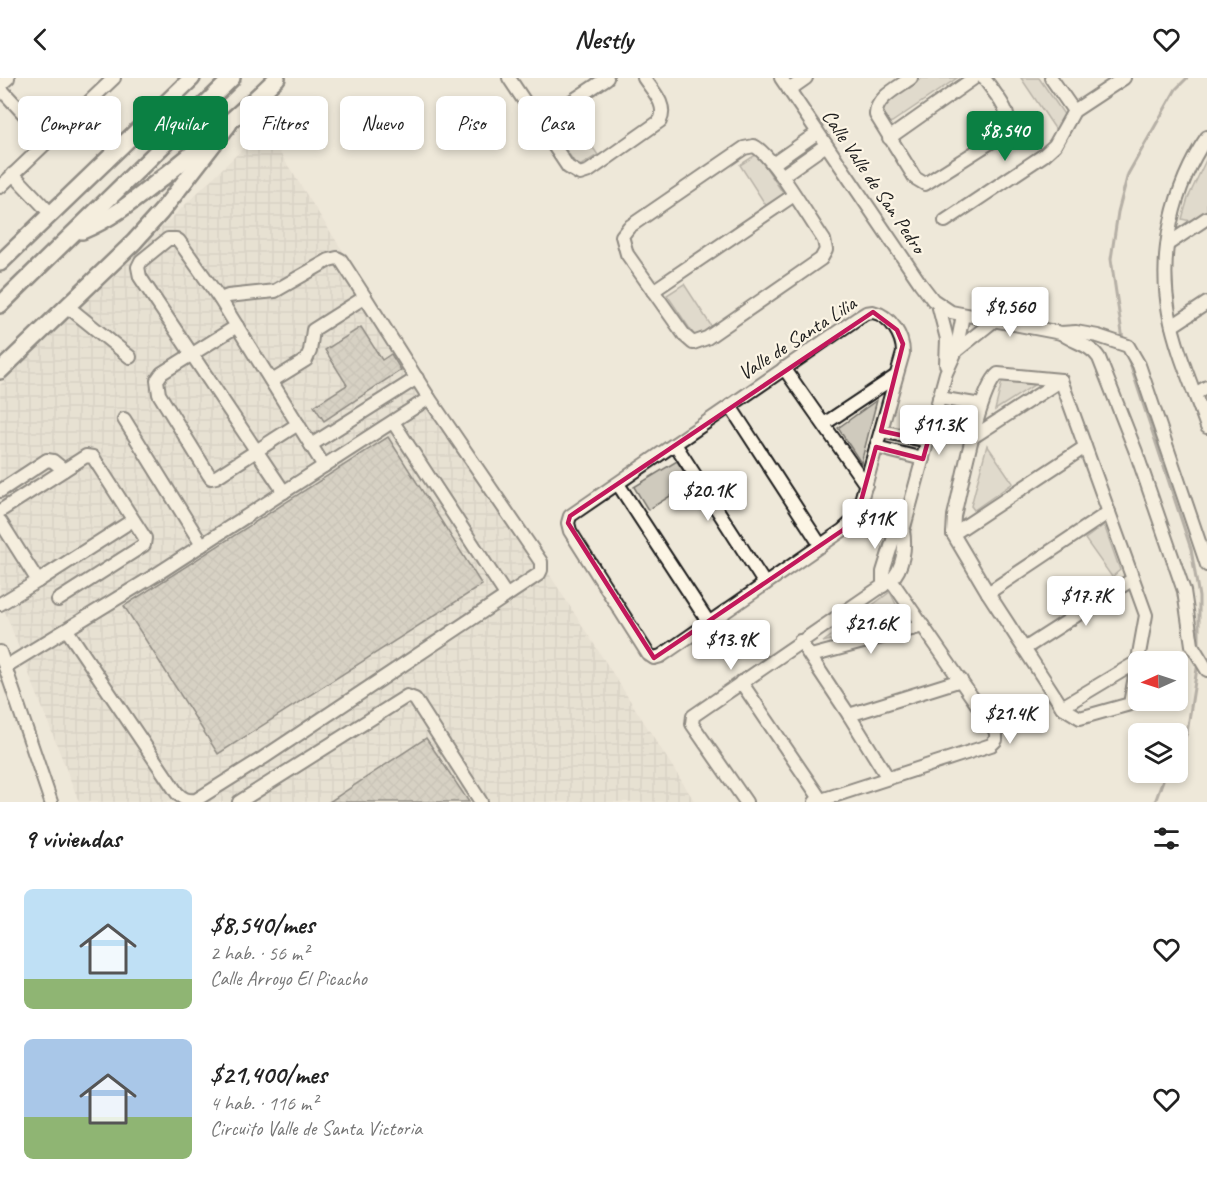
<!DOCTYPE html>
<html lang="es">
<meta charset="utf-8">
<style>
:root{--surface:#fff;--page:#f6f6f6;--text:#222;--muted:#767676;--accent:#0b8043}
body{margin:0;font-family:Caveat,sans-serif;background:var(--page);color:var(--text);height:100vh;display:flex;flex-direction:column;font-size:22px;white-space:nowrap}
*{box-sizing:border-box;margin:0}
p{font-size:20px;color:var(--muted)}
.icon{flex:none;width:33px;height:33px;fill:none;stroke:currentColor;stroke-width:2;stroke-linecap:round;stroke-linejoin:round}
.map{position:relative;height:724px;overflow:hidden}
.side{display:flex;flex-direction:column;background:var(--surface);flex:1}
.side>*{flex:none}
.guide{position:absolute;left:18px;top:18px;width:600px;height:54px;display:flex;gap:12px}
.needle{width:39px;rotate:267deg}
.tools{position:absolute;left:1128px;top:573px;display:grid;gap:12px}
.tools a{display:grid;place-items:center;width:60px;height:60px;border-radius:9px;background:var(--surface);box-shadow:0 3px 9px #0003;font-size:30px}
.price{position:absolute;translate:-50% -51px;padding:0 14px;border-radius:6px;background:#fff;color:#222;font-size:20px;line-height:39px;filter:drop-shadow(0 2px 3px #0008)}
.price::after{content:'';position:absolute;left:50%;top:36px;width:18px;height:14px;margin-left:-9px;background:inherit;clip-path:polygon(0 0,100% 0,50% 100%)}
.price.on{background:var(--accent);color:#fff}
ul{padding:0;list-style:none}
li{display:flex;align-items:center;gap:18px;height:150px;padding:0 24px}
li span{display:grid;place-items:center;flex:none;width:168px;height:120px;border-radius:9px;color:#555}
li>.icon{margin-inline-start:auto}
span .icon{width:72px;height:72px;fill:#fffc;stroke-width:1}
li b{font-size:26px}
h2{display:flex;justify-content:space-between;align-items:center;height:72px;padding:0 24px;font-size:26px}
.tag{padding:0 21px;border-radius:9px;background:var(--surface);box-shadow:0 3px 9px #0003;font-size:21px;line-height:54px}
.tag.on{background:var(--accent);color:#fff}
header{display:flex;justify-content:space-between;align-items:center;height:78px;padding:0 24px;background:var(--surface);font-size:27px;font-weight:600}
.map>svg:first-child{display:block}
</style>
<header><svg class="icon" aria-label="back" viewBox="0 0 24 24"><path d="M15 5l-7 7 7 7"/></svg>Nestly<svg class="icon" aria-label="heart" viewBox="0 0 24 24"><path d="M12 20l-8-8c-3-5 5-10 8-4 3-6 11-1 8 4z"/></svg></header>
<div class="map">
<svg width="1207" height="724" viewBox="0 0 1207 724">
<defs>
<pattern id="industrial-grid" width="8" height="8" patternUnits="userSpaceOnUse" patternTransform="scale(1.5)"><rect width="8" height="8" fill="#ded9cb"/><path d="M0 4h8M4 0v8" fill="none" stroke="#bebaae"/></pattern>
<pattern id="building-cross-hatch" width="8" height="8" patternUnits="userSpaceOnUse" patternTransform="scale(1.5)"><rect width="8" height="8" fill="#bab6aa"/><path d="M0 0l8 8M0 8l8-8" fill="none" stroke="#9f9c92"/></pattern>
</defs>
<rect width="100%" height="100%" fill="#eee8d9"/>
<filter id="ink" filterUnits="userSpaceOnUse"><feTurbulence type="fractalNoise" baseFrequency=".0167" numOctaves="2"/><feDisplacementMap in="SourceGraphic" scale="12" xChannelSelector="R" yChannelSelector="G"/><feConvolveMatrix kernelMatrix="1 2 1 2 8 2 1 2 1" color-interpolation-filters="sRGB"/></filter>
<g filter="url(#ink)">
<polygon fill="url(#industrial-grid)" points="264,50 695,724 79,724 0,521 0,307"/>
<g fill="#cfcabd" stroke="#76736c" stroke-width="1.5">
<polygon points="922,0 957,0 892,44 887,45 880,34 881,29"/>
<polygon points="1021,0 1039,0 1072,48 1058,55"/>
<polygon points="568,33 598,77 578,89 548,47"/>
<polygon points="757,76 785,118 767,129 740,87"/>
<path d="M1207,80v54c-9,6 -14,11 -25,7l6,-21z"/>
<polygon points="684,206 712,249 696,260 667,217"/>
<polygon points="1002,303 1034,307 995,332"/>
<polygon points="877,322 861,385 838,350"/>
<polygon points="987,367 1013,405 974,432 971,428"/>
<polygon points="677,383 691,405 648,432 634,409"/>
<polygon points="1104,447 1120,492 1112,499 1085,461"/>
<polygon points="890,514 904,543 823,564"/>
</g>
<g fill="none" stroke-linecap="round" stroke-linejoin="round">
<g stroke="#6f6c67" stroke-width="3">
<polyline points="1123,262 1111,181 1118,134 1128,96 1176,11 1187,0"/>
<polyline points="1127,277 1191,471 1199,519 1199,569"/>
<polyline points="1178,672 1187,655 1198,584"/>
<polyline points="1155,724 1166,694"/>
</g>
</g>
<g fill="url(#building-cross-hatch)" stroke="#1c1c1c" stroke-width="1.5">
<polygon points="361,249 382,282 391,276 401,292 324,343 314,328 347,307 325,272"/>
<polygon points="388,359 482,507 218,676 124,528"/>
<polygon points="426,660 469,724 329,724"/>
</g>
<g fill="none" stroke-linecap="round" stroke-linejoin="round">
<g stroke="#1c1c1c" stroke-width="16">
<g id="minor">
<path d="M509,0l59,89 12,7 9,-3 71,-50c8,-16 -8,-31 -16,-43"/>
<polyline points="781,0 920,205 933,222 951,234 1061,255 1076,254 1098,258 1128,268 1139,287 1207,487"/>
<path d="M911,0c-12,9 -36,20 -35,37l39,63 10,6 74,-47c22,-18 -3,-41 -15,-59"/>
<polyline points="1051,0 1074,33"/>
<polyline points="0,7 8,0"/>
<polyline points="0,10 48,62"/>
<polyline points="789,12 806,0"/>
<polyline points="539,45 607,0"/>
<path d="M1207,59c-34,50 -49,116 -38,176 7,38 25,77 38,114"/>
<polyline points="889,60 974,0"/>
<path d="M754,68c18,8 56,74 70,94l2,10 -5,9 -13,9 -101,70 -14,5 -8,-7 -58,-82 -5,-18 7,-9 115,-79z"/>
<polyline points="773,86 817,55"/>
<polyline points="13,96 51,136"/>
<polyline points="782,98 826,67"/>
<polyline points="0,109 114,0"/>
<polyline points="945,143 1044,77 1055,67 1074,33 1124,0"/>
<polyline points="1168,166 1207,140"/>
<polyline points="653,213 794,117"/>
<polyline points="220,221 228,218 275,213 329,182 337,180 341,182 365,219"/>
<polyline points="938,226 947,261 946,286"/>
<polyline points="67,228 130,279"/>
<path d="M873,234c18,4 30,24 30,41l-47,165 -13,12 -182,126 -7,2 -6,-4 -78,-123 -2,-8 2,-7 288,-198 8,-5z"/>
<polyline points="237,248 162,295 157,302 159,316 209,397 211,400 216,399 298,346"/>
<polyline points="1172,248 1207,225"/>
<path d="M1061,255c13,10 29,11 38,25l37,94 48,139 8,54 15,25"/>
<polyline points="956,273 996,241"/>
<polyline points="784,290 866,407"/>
<path d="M998,296l63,6 85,235 -16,89 -50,14 -18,-11 -74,-114 -35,-59 1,-18c7,-28 25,-127 44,-142z"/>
<polyline points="1195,316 1207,309"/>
<polyline points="939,320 981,327"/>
<polyline points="730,328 821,468"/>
<polyline points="934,338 976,345"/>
<polyline points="124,341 202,467"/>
<polyline points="393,344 506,517"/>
<polyline points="824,346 896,298"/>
<polyline points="881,353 928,363"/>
<polyline points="973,359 1061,302"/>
<polyline points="675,366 765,506"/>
<polyline points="311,367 417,300"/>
<polyline points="876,369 923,381"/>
<polyline points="618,406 709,545"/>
<polyline points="0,413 47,382 53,383 64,392"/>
<polyline points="284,414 140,199 138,189 141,183 168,161 176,161 179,163 220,221 324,388"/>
<polyline points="0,433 86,378 93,379 145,460 144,467 58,522"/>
<polyline points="0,443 38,503 0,526"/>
<polyline points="953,456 1085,369"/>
<polyline points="38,503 133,442"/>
<polyline points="883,508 883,494 893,462 903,453"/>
<polyline points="988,515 1109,434"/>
<path d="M67,552l110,163c6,6 10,8 19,7l67,-42 276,-184 2,-4v-8l-112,-164 -64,-101 -52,33 -3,21 -4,9 -34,21"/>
<polyline points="800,563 849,637 888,700"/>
<polyline points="1024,571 1133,501"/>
<polyline points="0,574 51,724"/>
<polyline points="811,578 923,548"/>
<polyline points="5,589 157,496 429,320"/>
<polyline points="741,604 821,722"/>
<polyline points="1062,629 1137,584"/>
<polyline points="849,637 961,602"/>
<polyline points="239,724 407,618 415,621 481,724"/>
<path d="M746,724l-54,-78 1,-8 198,-136c12,-11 15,-33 12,-49l43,-158 10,-22 7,-36"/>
<polyline points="815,724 991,667 996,662 996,654 891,502"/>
</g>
</g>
<g stroke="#1c1c1c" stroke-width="20">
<g id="major">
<path d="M82,153c32,-13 57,-35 84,-56 39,-31 76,-63 111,-97"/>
<polyline points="0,185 192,0"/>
<polyline points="0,227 232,0"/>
<polyline points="0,293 134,164 161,134 229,46"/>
</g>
</g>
<use href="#minor" stroke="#fcf5e5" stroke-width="12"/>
<use href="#major" stroke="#fcf5e5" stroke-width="15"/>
</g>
</g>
<path d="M0 0H1207V724H0ZM873,234l24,18 6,14 -22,87 47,10 -5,18 -47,-12 -18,65 -15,18 -189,128 -86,-135 2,-7z" fill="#eee8d9" fill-opacity=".55" fill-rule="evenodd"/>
<path fill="none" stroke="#c2185b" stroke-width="4.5" stroke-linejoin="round" d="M873,234l24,18 6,14 -22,87 47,10 -5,18 -47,-12 -18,65 -15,18 -189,128 -86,-135 2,-7z"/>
<g text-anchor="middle" stroke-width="4.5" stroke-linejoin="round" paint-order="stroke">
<g font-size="21" fill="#1c1c1c" stroke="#fcf5e5">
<text transform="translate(874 103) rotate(56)" y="7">Calle Valle de San Pedro</text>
<text transform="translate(797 260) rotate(-33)" y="7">Valle de Santa Lilia</text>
</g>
</g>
</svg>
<div class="tools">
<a><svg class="needle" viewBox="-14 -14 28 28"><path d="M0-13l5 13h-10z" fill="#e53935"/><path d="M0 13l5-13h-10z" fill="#767676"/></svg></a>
<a><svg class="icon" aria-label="layers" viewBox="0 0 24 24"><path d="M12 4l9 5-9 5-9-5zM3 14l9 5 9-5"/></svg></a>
</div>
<b class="price on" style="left:1005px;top:84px">$8,540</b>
<b class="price" style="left:1010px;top:260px">$9,560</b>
<b class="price" style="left:939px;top:378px">$11.3K</b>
<b class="price" style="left:708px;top:444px">$20.1K</b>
<b class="price" style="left:875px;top:472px">$11K</b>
<b class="price" style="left:1086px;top:549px">$17.7K</b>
<b class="price" style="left:871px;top:577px">$21.6K</b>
<b class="price" style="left:731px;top:593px">$13.9K</b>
<b class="price" style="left:1010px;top:667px">$21.4K</b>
<div class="guide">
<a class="tag">Comprar</a>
<a class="tag on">Alquilar</a>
<a class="tag">Filtros</a>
<a class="tag">Nuevo</a>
<a class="tag">Piso</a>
<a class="tag">Casa</a>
</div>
</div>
<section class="side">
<h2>9 viviendas<svg class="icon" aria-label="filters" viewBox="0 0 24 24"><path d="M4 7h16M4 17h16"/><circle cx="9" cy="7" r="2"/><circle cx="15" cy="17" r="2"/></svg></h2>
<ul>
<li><span style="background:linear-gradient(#bfe0f5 75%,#8fb573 0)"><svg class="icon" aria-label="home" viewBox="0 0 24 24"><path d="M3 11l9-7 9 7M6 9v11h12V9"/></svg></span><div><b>$8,540/mes</b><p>2 hab. · 56 m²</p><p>Calle Arroyo El Picacho</p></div><svg class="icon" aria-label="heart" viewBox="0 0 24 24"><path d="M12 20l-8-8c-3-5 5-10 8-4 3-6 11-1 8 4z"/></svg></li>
<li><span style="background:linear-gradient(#a9c7e8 65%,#8fb573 0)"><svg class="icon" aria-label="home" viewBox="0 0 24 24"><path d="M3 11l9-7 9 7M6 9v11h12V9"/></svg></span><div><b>$21,400/mes</b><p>4 hab. · 116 m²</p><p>Circuito Valle de Santa Victoria</p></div><svg class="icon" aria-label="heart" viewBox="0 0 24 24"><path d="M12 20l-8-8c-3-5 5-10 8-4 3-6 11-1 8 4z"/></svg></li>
</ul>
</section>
